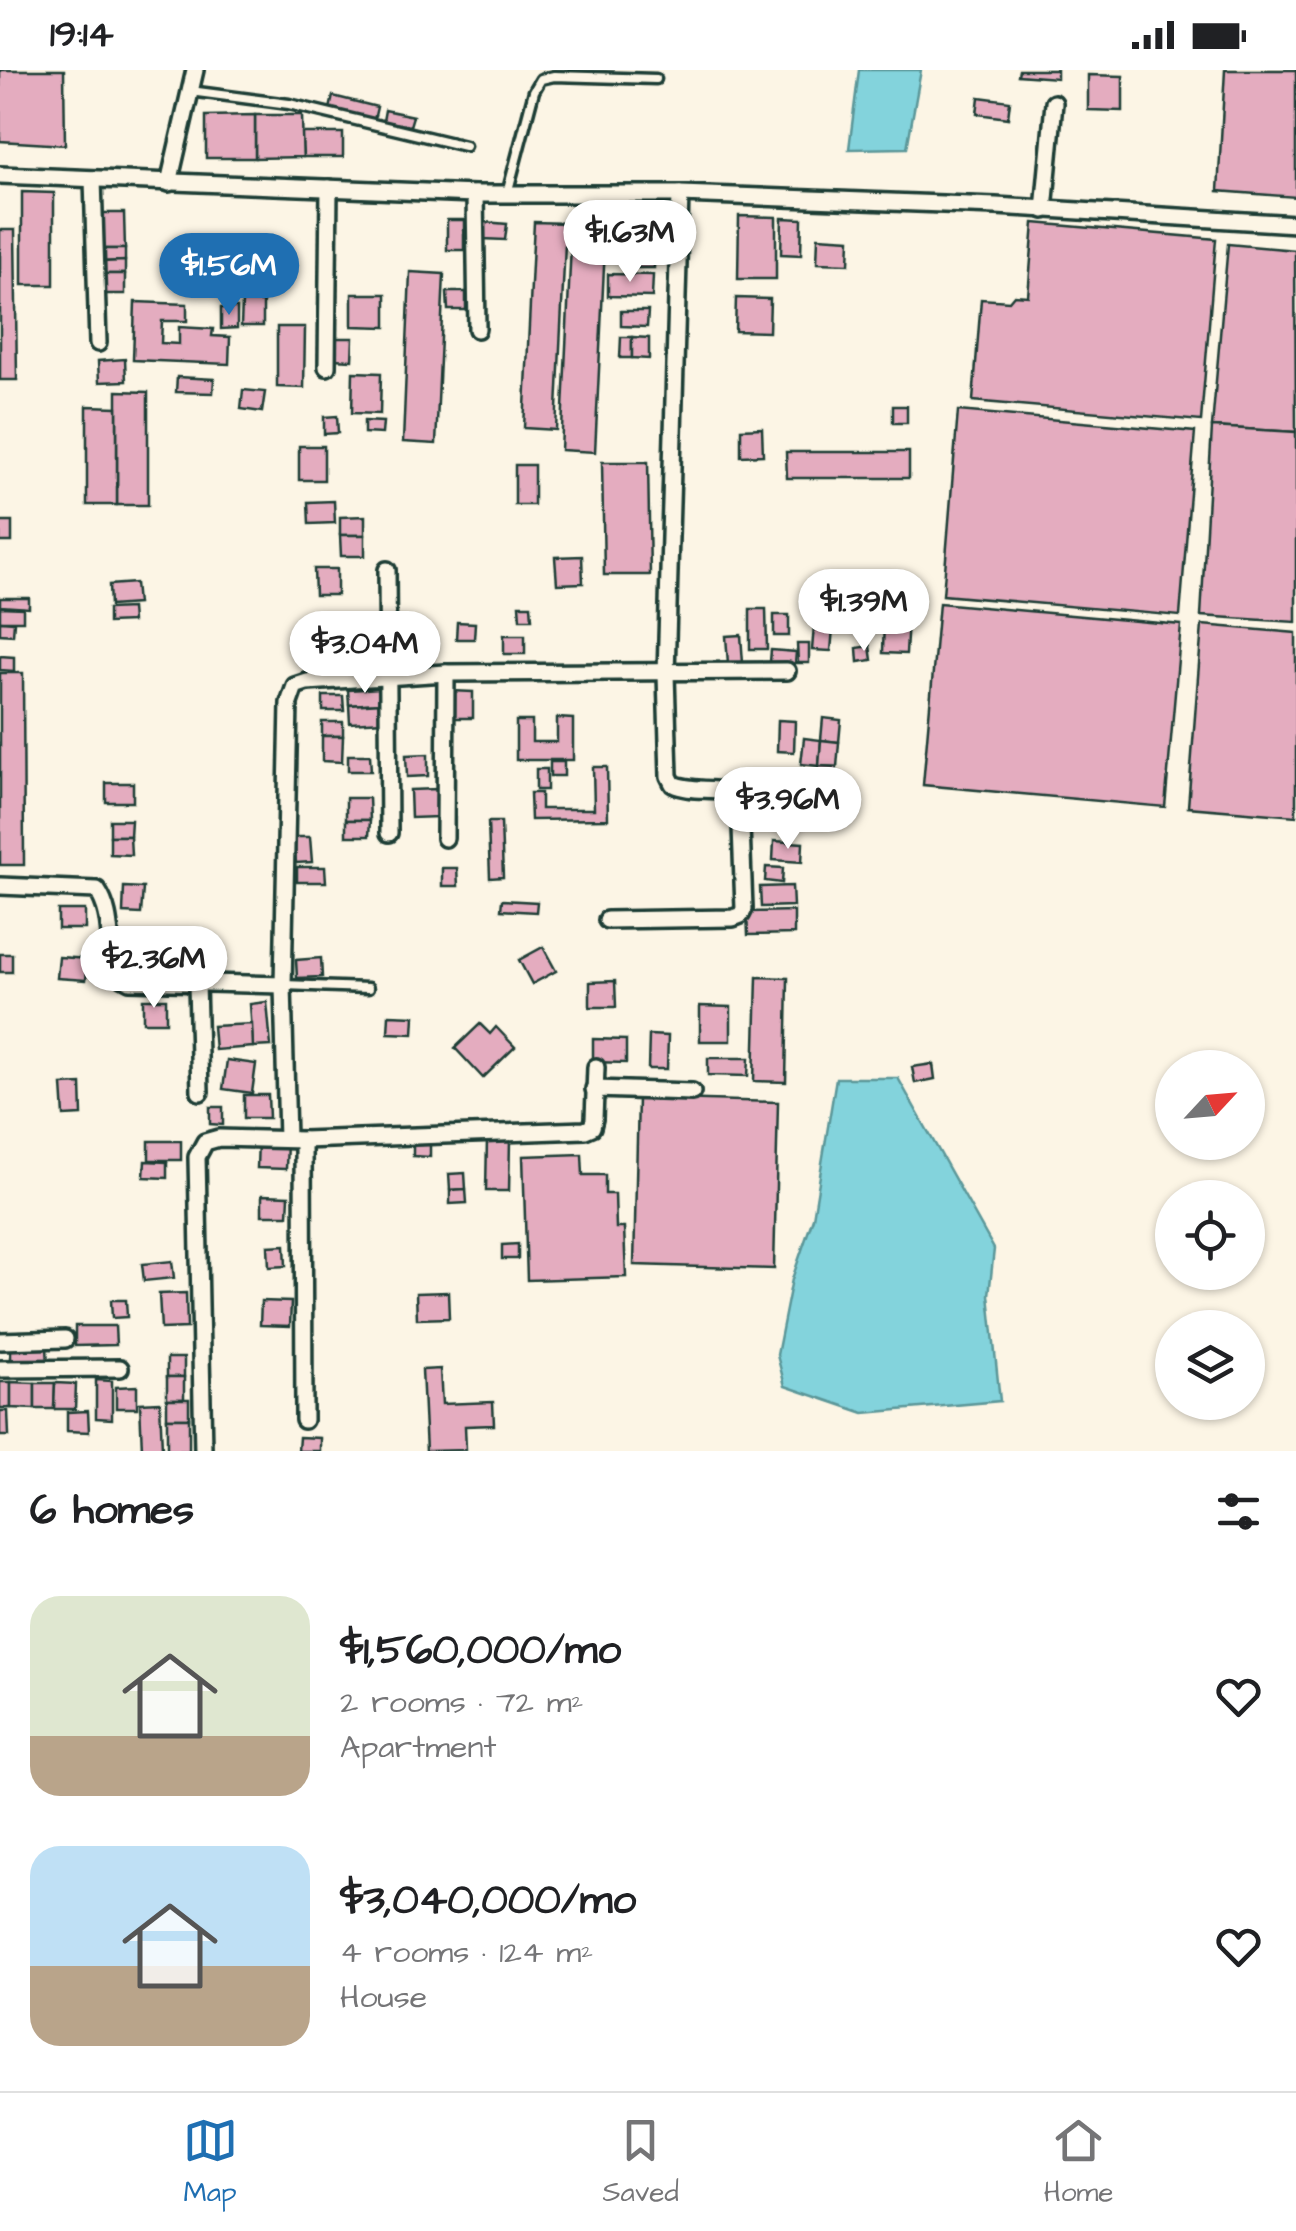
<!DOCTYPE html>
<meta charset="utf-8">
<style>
:root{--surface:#fff;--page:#f2f2f2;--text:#202124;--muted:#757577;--line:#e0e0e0;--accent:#1f6fb2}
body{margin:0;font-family:"Architects Daughter",sans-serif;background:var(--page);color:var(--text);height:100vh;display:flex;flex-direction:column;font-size:38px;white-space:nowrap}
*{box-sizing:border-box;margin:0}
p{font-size:32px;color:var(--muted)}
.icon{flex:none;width:55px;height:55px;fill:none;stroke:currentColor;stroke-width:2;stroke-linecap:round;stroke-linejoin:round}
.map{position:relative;height:1381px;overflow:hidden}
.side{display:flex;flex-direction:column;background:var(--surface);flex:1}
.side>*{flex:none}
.needle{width:65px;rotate:64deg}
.fabs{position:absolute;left:1155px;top:980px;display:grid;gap:20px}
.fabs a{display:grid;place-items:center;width:110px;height:110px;border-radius:50%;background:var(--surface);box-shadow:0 2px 8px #0004;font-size:50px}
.price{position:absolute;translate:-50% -85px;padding:0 22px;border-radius:35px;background:#fff;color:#222;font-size:32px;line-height:65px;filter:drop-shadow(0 2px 5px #0008)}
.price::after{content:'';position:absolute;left:50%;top:60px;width:30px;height:22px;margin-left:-15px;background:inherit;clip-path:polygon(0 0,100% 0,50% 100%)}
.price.current{background:var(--accent);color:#fff}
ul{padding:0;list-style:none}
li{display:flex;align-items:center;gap:30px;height:250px;padding:0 30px}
li span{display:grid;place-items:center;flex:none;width:280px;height:200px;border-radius:30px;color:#555}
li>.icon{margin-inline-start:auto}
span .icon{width:120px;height:120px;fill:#fffc;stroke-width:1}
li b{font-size:42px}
h2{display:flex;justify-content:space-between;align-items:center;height:120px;padding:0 30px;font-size:42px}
.status{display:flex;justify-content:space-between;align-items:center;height:70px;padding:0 50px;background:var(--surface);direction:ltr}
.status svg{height:28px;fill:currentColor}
.tabs{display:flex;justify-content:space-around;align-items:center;height:140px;border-top:2px solid var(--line);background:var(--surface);font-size:28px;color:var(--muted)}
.tabs a{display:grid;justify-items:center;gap:5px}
.tabs .current{color:var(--accent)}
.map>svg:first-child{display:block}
</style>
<div class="status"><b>19:14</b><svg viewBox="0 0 49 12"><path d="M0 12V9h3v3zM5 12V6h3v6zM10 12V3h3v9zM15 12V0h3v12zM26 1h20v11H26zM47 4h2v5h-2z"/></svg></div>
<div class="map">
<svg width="1296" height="1381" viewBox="0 0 1296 1381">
<rect width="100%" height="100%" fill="#fcf5e5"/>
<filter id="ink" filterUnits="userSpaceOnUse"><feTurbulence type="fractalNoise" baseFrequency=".01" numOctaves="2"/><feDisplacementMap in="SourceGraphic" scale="20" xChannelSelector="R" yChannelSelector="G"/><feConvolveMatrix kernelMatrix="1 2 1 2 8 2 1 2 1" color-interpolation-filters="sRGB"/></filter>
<g filter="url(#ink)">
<g fill="#83d3dc" stroke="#5b9799" stroke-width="2.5">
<polygon points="859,0 921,0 907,78 849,79"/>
<polygon points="836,1008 898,1008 994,1179 989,1225 1000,1331 864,1343 785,1316 777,1285 792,1209 813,1148"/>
</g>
<g fill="#e4acbf" stroke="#1f3d34" stroke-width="2.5">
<polygon points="0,0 64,0 65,75 0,71"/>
<polygon points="1019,0 1057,0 1057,8 1018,5"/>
<polygon points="1225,0 1296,0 1296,127 1218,121"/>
<polygon points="1088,5 1123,6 1123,41 1088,40"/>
<polygon points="333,26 377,37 374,50 330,39"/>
<polygon points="979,27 1010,31 1008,48 977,44"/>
<polygon points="385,40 413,46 410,56 383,51"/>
<polygon points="255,45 302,45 303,87 255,88"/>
<polygon points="255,45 255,88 206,88 206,46"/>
<polygon points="302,63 343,63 343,87 303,87"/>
<polygon points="22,122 54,123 54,215 22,215"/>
<polygon points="101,143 124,143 125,179 101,179"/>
<polygon points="575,143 607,146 605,172 573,169"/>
<polygon points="739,146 776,147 776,209 738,209"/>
<polygon points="782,148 802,149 801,185 781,184"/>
<rect x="447" y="150" width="17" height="30"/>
<polygon points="484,152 507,154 505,170 483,169"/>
<polygon points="534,152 566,153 556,360 524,358"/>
<polygon points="1034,153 1216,169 1201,351 973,331 981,229 1009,231 1014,225 1028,226"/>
<polygon points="611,154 631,155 631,171 610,170"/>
<polygon points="0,160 15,160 17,310 0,310"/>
<polygon points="818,167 850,169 849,194 817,193"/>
<polygon points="639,170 654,170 654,198 638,198"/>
<polygon points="1228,174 1295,180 1296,362 1212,357"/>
<polygon points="571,175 605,176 595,382 561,380"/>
<polygon points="101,179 125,179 125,191 101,192"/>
<polygon points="125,191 125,204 101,204 101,192"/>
<polygon points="410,202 444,204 436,374 403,372"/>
<polygon points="101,204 125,204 125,224 102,224"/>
<polygon points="608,204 653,205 652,227 608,226"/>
<polygon points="447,222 466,222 466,240 448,240"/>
<polygon points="352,224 386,224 386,257 352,256"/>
<polygon points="736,228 770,229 769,262 735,261"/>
<polygon points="135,232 187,234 187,251 162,251 161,273 179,274 179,257 213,259 212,266 230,267 229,294 133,290"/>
<polygon points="242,232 263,232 263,256 241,256"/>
<polygon points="221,238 237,238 237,258 221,259"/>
<polygon points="621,241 648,241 647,257 621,256"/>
<polygon points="277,257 305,257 304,318 277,317"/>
<polygon points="621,267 632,267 632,288 620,288"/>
<polygon points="632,267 649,268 649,289 632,288"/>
<polygon points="333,268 353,268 352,290 333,289"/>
<polygon points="125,289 126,311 99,312 98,291"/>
<polygon points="353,302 381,303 380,344 352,343"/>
<polygon points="177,307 214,309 213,323 176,322"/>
<polygon points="243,320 265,322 262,342 241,339"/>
<polygon points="117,321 148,322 148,435 117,435"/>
<polygon points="87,336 117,337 117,435 87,435"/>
<rect x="893" y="336" width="14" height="17"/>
<polygon points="958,341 1195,362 1180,546 943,525"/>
<polygon points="337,346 338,363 324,364 324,347"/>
<polygon points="364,351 383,352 382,364 364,363"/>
<polygon points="1212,357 1296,362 1296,552 1201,546"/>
<polygon points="762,358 763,385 741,386 741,359"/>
<rect x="299" y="376" width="25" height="34"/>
<polygon points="786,382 909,382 909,408 787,408"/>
<polygon points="602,392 648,392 650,505 604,505"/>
<rect x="515" y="395" width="19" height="40"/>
<polygon points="334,431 335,453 309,454 308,432"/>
<polygon points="365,446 365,465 340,465 340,447"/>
<rect x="0" y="452" width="12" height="20"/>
<polygon points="340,465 365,465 365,486 341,486"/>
<polygon points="582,486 583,513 557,514 555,487"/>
<polygon points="314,499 337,499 337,525 315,525"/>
<polygon points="135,513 137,534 110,536 109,515"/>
<polygon points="0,528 29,528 29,538 0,536"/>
<polygon points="939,533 1181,555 1165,737 923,715"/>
<polygon points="519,535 531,535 532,549 520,549"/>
<polygon points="0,537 23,538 23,551 0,551"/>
<polygon points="131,538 132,552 108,553 108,539"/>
<polygon points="750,539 766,539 767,579 750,579"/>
<rect x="774" y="545" width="15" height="21"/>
<polygon points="884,546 908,547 906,584 883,583"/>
<polygon points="0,551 14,552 13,565 0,564"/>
<polygon points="457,552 475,553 474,569 456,569"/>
<polygon points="1202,555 1296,563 1296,746 1188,737"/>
<polygon points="814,556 833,558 831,581 812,580"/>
<rect x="504" y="565" width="21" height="19"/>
<polygon points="741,565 743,593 728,594 726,566"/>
<polygon points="797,574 809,574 809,593 798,593"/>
<polygon points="870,576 872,590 858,592 857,578"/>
<polygon points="771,580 796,582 795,594 770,592"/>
<polygon points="0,586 14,587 14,601 0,600"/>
<polygon points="0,603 23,603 24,795 0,795"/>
<polygon points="381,618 382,633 349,635 348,620"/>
<polygon points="452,621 473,622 473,648 452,648"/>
<polygon points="323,626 343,626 344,641 323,641"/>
<polygon points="382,633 383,651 350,653 349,635"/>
<polygon points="557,648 573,649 573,690 516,690 516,651 532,651 532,672 557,672"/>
<polygon points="823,648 841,650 839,672 821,670"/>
<polygon points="778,650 795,651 794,682 777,681"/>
<rect x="322" y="652" width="21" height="14"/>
<polygon points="322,666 343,666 342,692 322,691"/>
<polygon points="804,668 821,670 819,696 801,694"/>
<polygon points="821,670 839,672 837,697 819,696"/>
<polygon points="428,684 428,706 407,707 406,685"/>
<polygon points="348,685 370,685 371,701 348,701"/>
<rect x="550" y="692" width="14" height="14"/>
<polygon points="819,696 837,697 834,721 816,719"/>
<polygon points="593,697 607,697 608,749 531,750 530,723 541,723 541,739 594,739"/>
<rect x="536" y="699" width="11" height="21"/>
<rect x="106" y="713" width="27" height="19"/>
<polygon points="437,719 438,747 411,748 410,720"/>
<polygon points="346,728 369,728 370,750 346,750"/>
<polygon points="761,732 783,733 782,758 760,757"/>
<polygon points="110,750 131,750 130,766 110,766"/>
<polygon points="346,750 370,750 369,766 346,766"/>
<polygon points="488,752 501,752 503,807 490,808"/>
<polygon points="110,766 130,766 131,785 110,784"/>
<polygon points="294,767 310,767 312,792 296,793"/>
<polygon points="774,771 803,773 802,792 773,790"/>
<polygon points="297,797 325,797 326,812 297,812"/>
<polygon points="766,797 783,798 782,813 765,811"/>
<polygon points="442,798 457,798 458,816 442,816"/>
<polygon points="792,816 793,836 761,837 760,817"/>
<polygon points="124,817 143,818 141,844 123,843"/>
<polygon points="502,830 537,832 536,842 501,840"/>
<rect x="58" y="840" width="27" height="19"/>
<polygon points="794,841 794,864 748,865 747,842"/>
<polygon points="543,877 556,901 532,914 519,890"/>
<rect x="0" y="884" width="12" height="18"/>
<polygon points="59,887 88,889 86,910 57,908"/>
<polygon points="321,888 322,907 297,908 296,890"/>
<polygon points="757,907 788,908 786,1012 754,1011"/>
<polygon points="615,911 616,937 590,937 590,912"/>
<rect x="143" y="929" width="23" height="23"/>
<polygon points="267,932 271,976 253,977 250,934"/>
<polygon points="700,936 731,937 731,971 700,971"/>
<polygon points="389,945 414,946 413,964 388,963"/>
<polygon points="252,954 253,977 215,980 213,956"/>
<polygon points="480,954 490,964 496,957 515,977 483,1008 455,978"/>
<polygon points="649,965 668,966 667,999 648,999"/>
<polygon points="593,969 626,970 626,993 593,992"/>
<polygon points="708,988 749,988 748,1006 708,1005"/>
<polygon points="227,990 256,994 252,1023 223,1019"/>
<polygon points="933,994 935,1009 915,1013 912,997"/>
<polygon points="81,1014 82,1045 64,1046 62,1015"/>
<polygon points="244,1025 268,1025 269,1048 244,1048"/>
<polygon points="638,1028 778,1032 774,1199 634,1195"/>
<polygon points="210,1037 223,1037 223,1055 210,1054"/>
<polygon points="487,1068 510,1069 509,1121 486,1121"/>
<polygon points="258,1070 287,1071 286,1099 257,1098"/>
<rect x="149" y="1071" width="32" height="19"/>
<polygon points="413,1072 430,1072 430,1087 413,1086"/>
<polygon points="582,1084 583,1105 605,1105 605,1124 615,1124 616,1158 624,1158 626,1207 527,1210 523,1086"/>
<polygon points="145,1091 167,1092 167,1108 144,1107"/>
<polygon points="465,1103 466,1119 450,1120 449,1104"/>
<polygon points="466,1119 467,1133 450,1134 450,1120"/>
<polygon points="262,1125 289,1126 288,1145 262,1145"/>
<polygon points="518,1174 518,1189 502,1189 502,1175"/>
<polygon points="285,1175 286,1196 269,1197 268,1176"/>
<polygon points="172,1191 174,1208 144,1211 142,1194"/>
<polygon points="448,1222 449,1248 417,1249 416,1223"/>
<polygon points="186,1223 187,1258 161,1259 159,1224"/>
<polygon points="111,1230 126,1230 127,1247 112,1248"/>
<polygon points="261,1231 291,1232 290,1256 260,1255"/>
<polygon points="75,1256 115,1256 116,1275 75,1276"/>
<polygon points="11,1276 47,1276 48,1296 11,1296"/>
<rect x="167" y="1288" width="17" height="19"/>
<polygon points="440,1299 442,1334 493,1332 494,1355 465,1356 466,1380 426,1381 422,1300"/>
<rect x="167" y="1307" width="17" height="22"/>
<polygon points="96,1310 112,1311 112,1349 96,1348"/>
<rect x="0" y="1312" width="11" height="26"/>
<polygon points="11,1312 35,1313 35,1339 11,1338"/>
<polygon points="35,1313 55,1313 54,1339 35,1339"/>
<polygon points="55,1313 76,1314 75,1339 54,1339"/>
<polygon points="137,1316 137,1338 116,1338 116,1317"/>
<rect x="167" y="1329" width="22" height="19"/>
<polygon points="160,1332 162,1379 142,1380 140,1333"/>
<polygon points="0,1341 8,1341 9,1366 0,1366"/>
<polygon points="88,1341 89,1362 67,1361 67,1342"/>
<rect x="167" y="1348" width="22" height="33"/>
<polygon points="299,1367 320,1368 320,1381 298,1381"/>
</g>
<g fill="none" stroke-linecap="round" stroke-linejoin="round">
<g stroke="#1f3d34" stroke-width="15">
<g id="lane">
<polyline points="190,21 289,34 465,76"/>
<polyline points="507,124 534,21 541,9 554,6 656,9"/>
<polyline points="283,915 368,918"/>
</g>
</g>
<g stroke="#1f3d34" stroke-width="22">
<g id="street">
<polyline points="0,105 475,124 680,124 996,136 1296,154"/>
<polyline points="93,109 98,273"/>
<polyline points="169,113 195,0"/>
<polyline points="475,124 477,259"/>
<polyline points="1044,140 1054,33"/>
<polyline points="327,297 329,118"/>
<polyline points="387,500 389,763"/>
<polyline points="445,768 446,603"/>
<path d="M0,816l97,4c18,27 9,55 20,84l13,7 153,4"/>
<path d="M607,850l126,-2 8,-3 3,-6 -4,-111c-17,-14 -46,-4 -67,-14l-4,-8 -3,-102 14,-480"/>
<polyline points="197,914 200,1022"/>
<polyline points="594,1019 692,1022"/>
<polyline points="287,1069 283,915 289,633 295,616 307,612 446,603 787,601"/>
<polyline points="303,1070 304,1350"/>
<polyline points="0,1271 65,1269"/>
<polyline points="0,1299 120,1298"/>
<polyline points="203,1381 197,1087 205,1072 219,1068 303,1070 585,1060 592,1057 594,1049 596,997"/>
</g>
</g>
<use href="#lane" stroke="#fcf5e5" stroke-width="8"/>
<use href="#street" stroke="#fcf5e5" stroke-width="15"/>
</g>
</g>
</svg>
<div class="fabs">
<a><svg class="needle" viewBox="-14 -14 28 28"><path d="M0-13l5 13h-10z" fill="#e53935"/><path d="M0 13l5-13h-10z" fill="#757577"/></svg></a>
<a><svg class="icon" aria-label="locate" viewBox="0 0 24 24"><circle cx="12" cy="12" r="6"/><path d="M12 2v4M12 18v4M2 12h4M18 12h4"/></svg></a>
<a><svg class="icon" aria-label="layers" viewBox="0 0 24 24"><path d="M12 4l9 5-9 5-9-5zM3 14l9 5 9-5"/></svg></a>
</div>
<b class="price" style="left:630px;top:215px">$1.63M</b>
<b class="price current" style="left:229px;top:248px">$1.56M</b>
<b class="price" style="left:864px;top:584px">$1.39M</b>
<b class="price" style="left:365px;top:626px">$3.04M</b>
<b class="price" style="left:788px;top:782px">$3.96M</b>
<b class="price" style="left:154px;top:941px">$2.36M</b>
</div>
<section class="side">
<h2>6 homes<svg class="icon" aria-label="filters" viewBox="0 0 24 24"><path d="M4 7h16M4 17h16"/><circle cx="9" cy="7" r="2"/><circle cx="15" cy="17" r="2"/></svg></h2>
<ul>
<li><span style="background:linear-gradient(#dfe7d0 70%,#b9a48a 0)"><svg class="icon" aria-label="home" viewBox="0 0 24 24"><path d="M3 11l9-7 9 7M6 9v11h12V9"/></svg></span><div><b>$1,560,000/mo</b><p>2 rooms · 72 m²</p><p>Apartment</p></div><svg class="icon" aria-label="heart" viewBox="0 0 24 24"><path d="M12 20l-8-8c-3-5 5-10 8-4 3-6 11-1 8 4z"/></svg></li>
<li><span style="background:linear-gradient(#bfe0f5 60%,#b9a48a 0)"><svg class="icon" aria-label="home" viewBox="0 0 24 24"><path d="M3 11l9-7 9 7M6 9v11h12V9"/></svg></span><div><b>$3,040,000/mo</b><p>4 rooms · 124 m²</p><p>House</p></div><svg class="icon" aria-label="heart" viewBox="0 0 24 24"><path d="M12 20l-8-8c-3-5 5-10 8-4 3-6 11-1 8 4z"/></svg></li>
</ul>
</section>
<nav class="tabs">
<a class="current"><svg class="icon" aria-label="map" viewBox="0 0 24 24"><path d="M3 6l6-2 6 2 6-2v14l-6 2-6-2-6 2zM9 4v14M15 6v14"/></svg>Map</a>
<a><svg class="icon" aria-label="saved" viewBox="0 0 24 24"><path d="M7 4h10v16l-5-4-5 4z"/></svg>Saved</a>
<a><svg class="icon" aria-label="home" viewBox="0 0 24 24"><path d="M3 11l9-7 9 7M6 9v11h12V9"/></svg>Home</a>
</nav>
